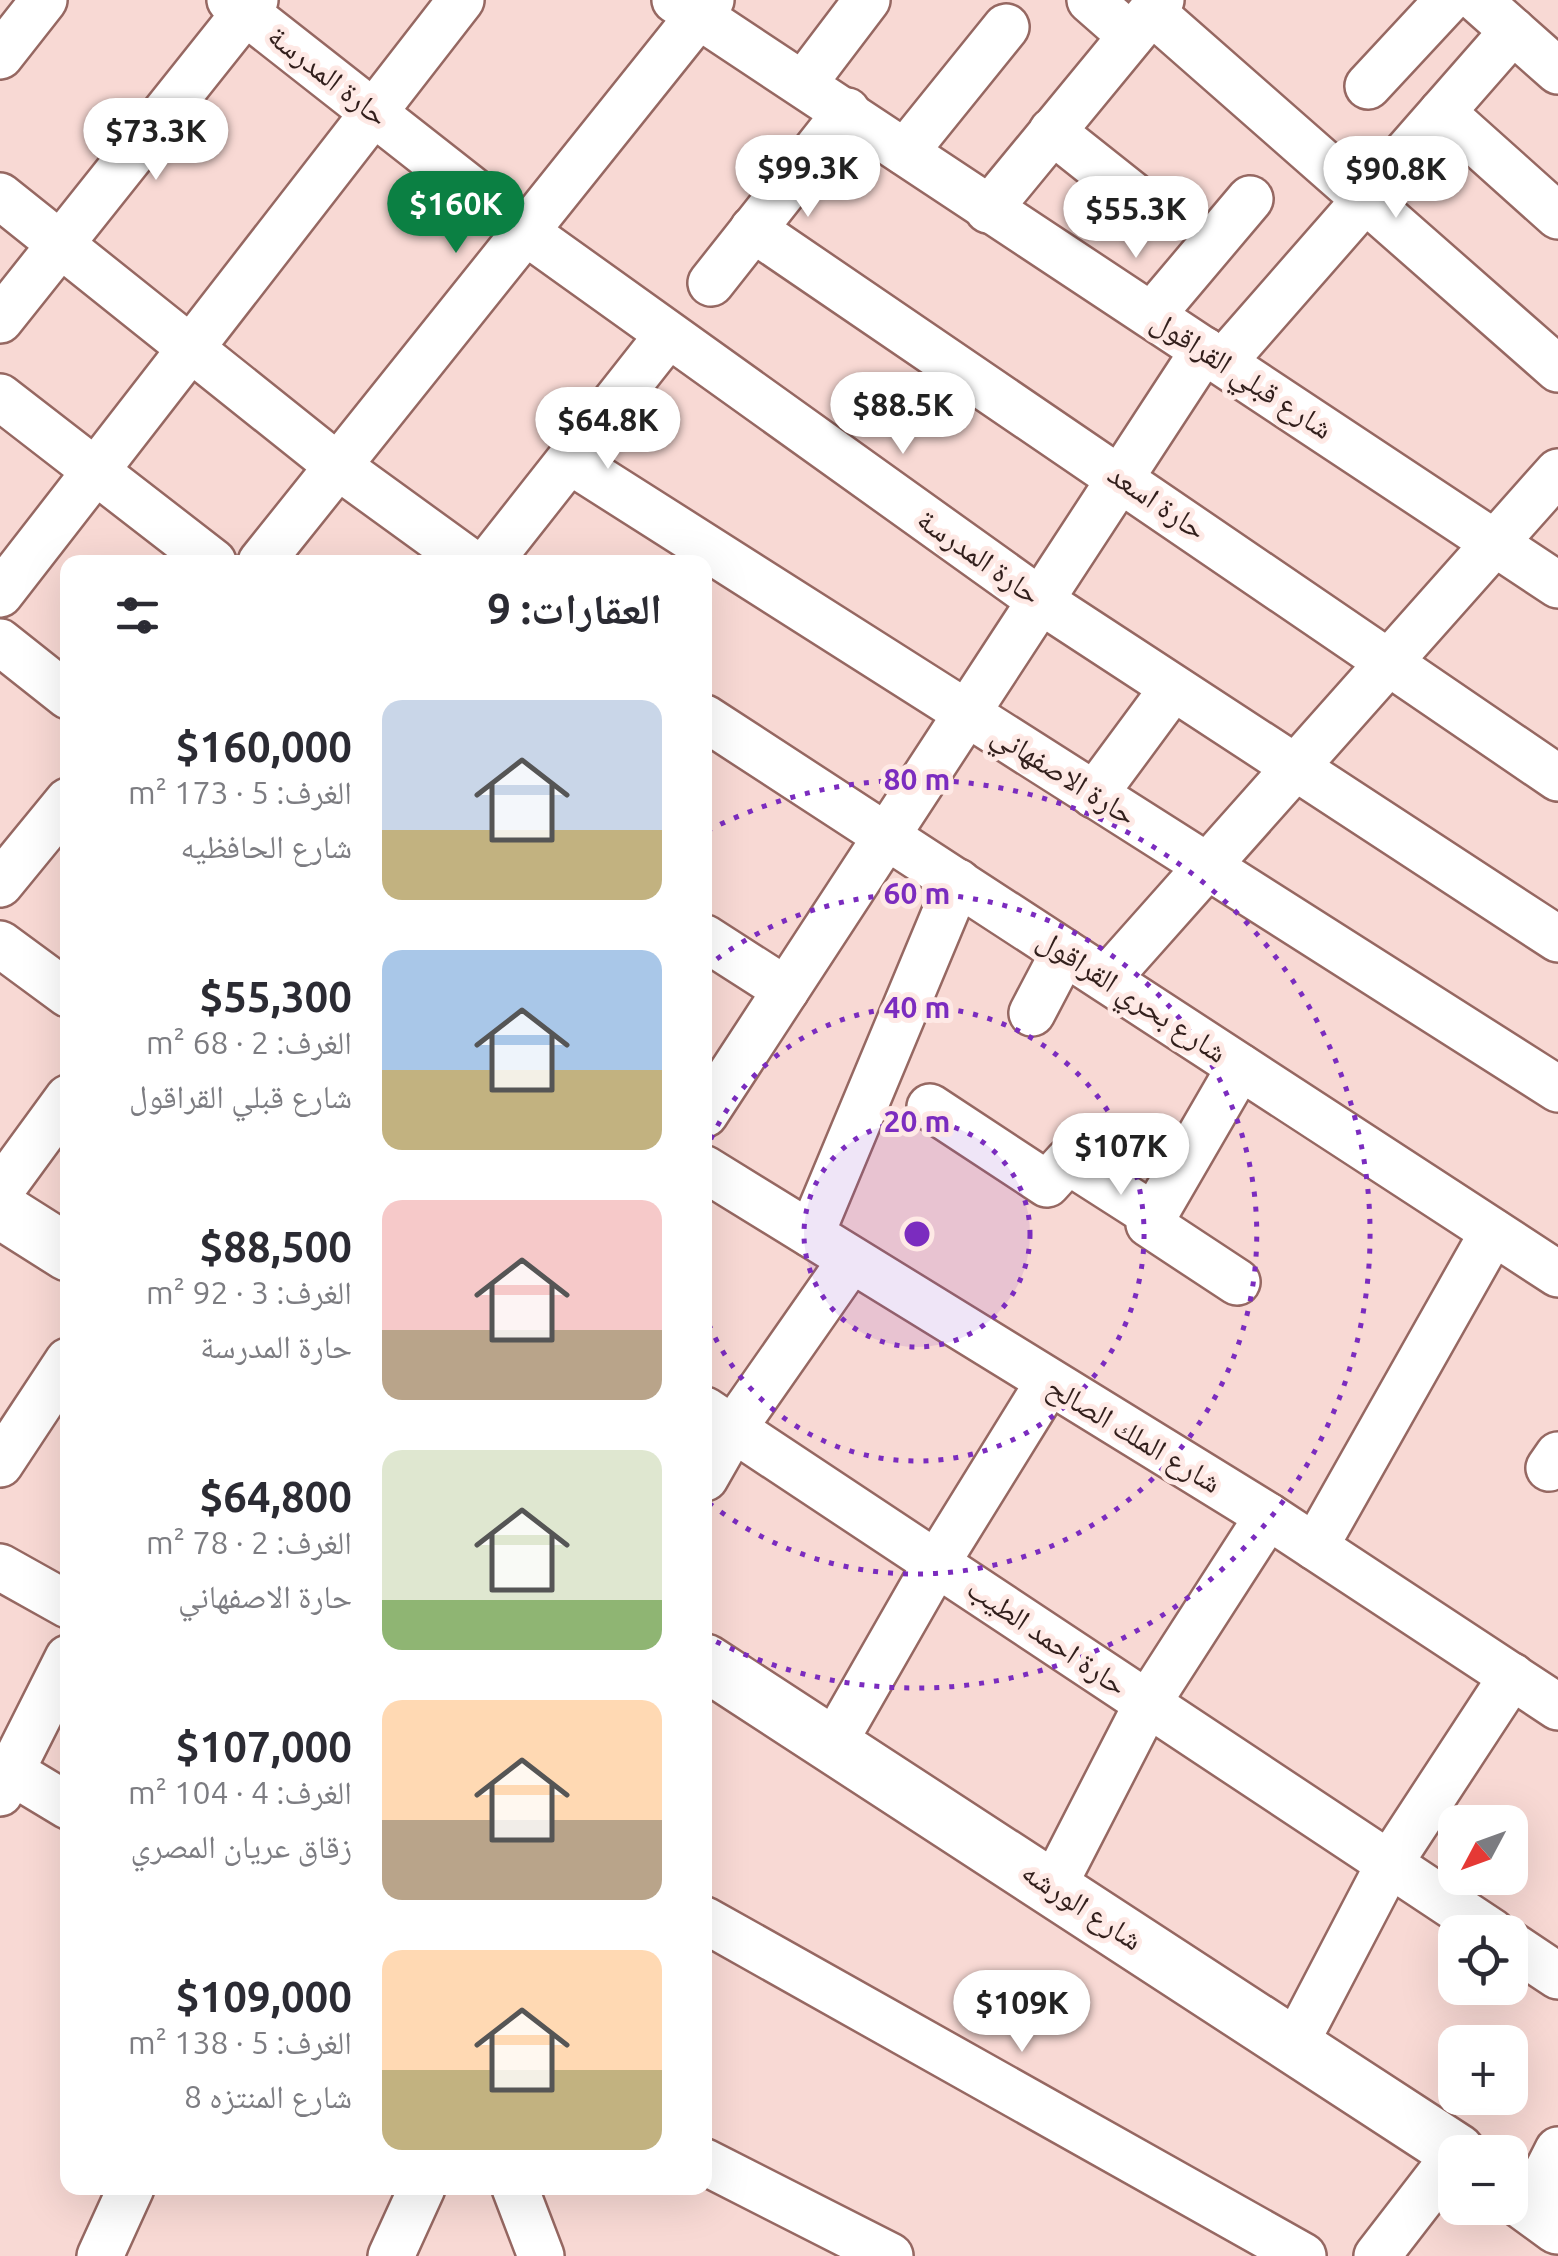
<!DOCTYPE html>
<html lang="ar">
<meta charset="utf-8">
<style>
:root{--surface:#fff;--page:#f2f2f3;--text:#2b2b33;--muted:#7c7c81;--accent:#0b8043}
body{margin:0;font-family:Ubuntu,"Noto Naskh Arabic",sans-serif;background:var(--page);color:var(--text);direction:rtl;height:100vh;display:flex;flex-direction:column;font-size:38px;white-space:nowrap}
*{box-sizing:border-box;margin:0}
p{font-size:32px;color:var(--muted)}
.icon{flex:none;width:55px;height:55px;fill:none;stroke:currentColor;stroke-width:2;stroke-linecap:round;stroke-linejoin:round}
.map{position:relative;flex:1;overflow:hidden;direction:ltr}
.details{position:absolute;left:60px;top:555px;width:652px;height:1640px;display:flex;flex-direction:column;background:var(--surface);border-radius:20px;box-shadow:0 10px 40px #0002;direction:rtl}
.details>*{flex:none}
.needle{width:65px;rotate:229deg}
.controls{position:absolute;left:1438px;top:1805px;display:grid;gap:20px}
.controls a{display:grid;place-items:center;width:90px;height:90px;border-radius:20px;background:var(--surface);box-shadow:0 10px 40px #0002;font-size:50px}
.price{position:absolute;translate:-50% -85px;padding:0 22px;border-radius:35px;background:#fff;color:#222;font-size:32px;line-height:65px;filter:drop-shadow(0 2px 5px #0008)}
.price::after{content:'';position:absolute;left:50%;top:60px;width:30px;height:22px;margin-left:-15px;background:inherit;clip-path:polygon(0 0,100% 0,50% 100%)}
.price.selected{background:var(--accent);color:#fff}
ul{padding:0;list-style:none}
li{display:flex;align-items:center;gap:30px;height:250px;padding:0 50px}
li span{display:grid;place-items:center;flex:none;width:280px;height:200px;border-radius:20px;color:#555}
li>.icon{margin-inline-start:auto}
span .icon{width:120px;height:120px;fill:#fffc;stroke-width:1}
li b{font-size:42px}
h2{display:flex;justify-content:space-between;align-items:center;height:120px;padding:0 50px;font-size:42px}
.map>svg:first-child{display:block}
</style>
<div class="map">
<svg width="1558" height="2256" viewBox="0 0 1558 2256">
<rect width="100%" height="100%" fill="#f8d9d4"/>
<g fill="none" stroke-linecap="round" stroke-linejoin="round">
<g stroke="#966862" stroke-width="50">
<g id="street">
<polyline points="230,0 523,230 1041,601 1558,939"/>
<polyline points="675,0 1558,585"/>
<polyline points="1090,0 1131,36"/>
<polyline points="1478,0 1558,71"/>
<polyline points="1152,12 1558,369"/>
<polyline points="0,56 44,0"/>
<polyline points="804,83 867,0"/>
<polyline points="1368,86 1448,0"/>
<polyline points="1442,112 1558,216"/>
<polyline points="1052,131 1159,216"/>
<polyline points="905,152 1006,27"/>
<polyline points="0,196 339,467 470,562"/>
<polyline points="988,210 1161,0"/>
<polyline points="753,229 1558,778"/>
<polyline points="711,283 847,111"/>
<polyline points="1152,315 1250,199"/>
<polyline points="0,320 255,0"/>
<polyline points="1223,362 1513,31"/>
<polyline points="0,397 213,562"/>
<polyline points="570,461 1558,1089"/>
<polyline points="261,562 711,0"/>
<polyline points="489,562 668,335"/>
<polyline points="0,594 461,0"/>
<polyline points="0,642 68,696"/>
<polyline points="705,718 1558,1274"/>
<polyline points="1094,795 1173,688"/>
<polyline points="0,884 68,801"/>
<polyline points="705,938 786,990"/>
<polyline points="0,944 68,994"/>
<polyline points="1107,979 1558,472"/>
<polyline points="1032,1013 1064,952"/>
<polyline points="930,1107 1047,1184 1068,1161 1154,1216"/>
<polyline points="705,1114 1204,350"/>
<polyline points="705,1169 1268,1516 1558,1707"/>
<polyline points="0,1191 68,1098"/>
<polyline points="811,1234 958,882"/>
<polyline points="1237,1282 1149,1224 1240,1067"/>
<polyline points="705,1410 1492,1932"/>
<polyline points="0,1464 68,1361"/>
<polyline points="1549,1468 1558,1455"/>
<polyline points="705,1478 733,1429 851,1260"/>
<polyline points="1315,1547 1493,1232"/>
<polyline points="0,1567 68,1605"/>
<polyline points="833,1744 936,1564 1048,1383"/>
<polyline points="10,1771 68,1806"/>
<polyline points="0,1793 68,1658"/>
<polyline points="1053,1887 1147,1704 1268,1516"/>
<polyline points="705,1920 1303,2256"/>
<polyline points="1510,1944 1558,1976"/>
<polyline points="1294,2046 1389,1864 1512,1676"/>
<polyline points="705,2162 890,2256"/>
<polyline points="515,2188 541,2256"/>
<polyline points="1530,2205 1558,2150"/>
<polyline points="100,2256 131,2188"/>
<polyline points="391,2256 422,2188"/>
<polyline points="1377,2256 1455,2155"/>
</g>
</g>
<g stroke="#966862" stroke-width="60">
<g id="secondary">
<polyline points="0,1210 68,1253"/>
<polyline points="705,1662 1457,2152"/>
<polyline points="1510,2191 1558,2226"/>
</g>
</g>
<use href="#street" stroke="#fff" stroke-width="45"/>
<use href="#secondary" stroke="#fff" stroke-width="55"/>
</g>
<circle cx="917" cy="1234" r="113" fill="#7b2cbf" fill-opacity=".12"/>
<g fill="none" stroke="#7b2cbf" stroke-width="5" stroke-dasharray="5 10">
<circle cx="917" cy="1234" r="113"/>
<path d="M705 1153A227 227 0 1 1 705 1315"/>
<path d="M705 968A340 340 0 1 1 705 1500"/>
<path d="M707 831A454 454 0 1 1 707 1637"/>
</g>
<g text-anchor="middle" stroke-width="10" stroke-linejoin="round" paint-order="stroke">
<g font-size="30" fill="#321f1c" stroke="#fee9e5">
<text transform="translate(328 76) rotate(38)" y="10">حارة المدرسة</text>
<text transform="translate(1242 375) rotate(33)" y="10">شارع قبلي القراقول</text>
<text transform="translate(1157 502) rotate(34)" y="10">حارة اسعد</text>
<text transform="translate(979 557) rotate(35)" y="10">حارة المدرسة</text>
<text transform="translate(1064 775) rotate(32)" y="10">حارة الاصفهاني</text>
<text transform="translate(1132 996) rotate(33)" y="10">شارع بحري القراقول</text>
<text transform="translate(1134 1435) rotate(31)" y="10">شارع الملك الصالح</text>
<text transform="translate(1047 1637) rotate(34)" y="10">حارة احمد الطيب</text>
<text transform="translate(1082 1906) rotate(33)" y="10">شارع الورشه</text>
</g>
</g>
<circle cx="917" cy="1234" r="15" fill="#7b2cbf" stroke="#fee9e5" stroke-width="5"/>
<g font-size="30" text-anchor="middle" font-weight="bold" fill="#7b2cbf" stroke="#fee9e5" stroke-width="10" stroke-linejoin="round" paint-order="stroke">
<text x="917" y="790">80 m</text>
<text x="917" y="904">60 m</text>
<text x="917" y="1018">40 m</text>
<text x="917" y="1132">20 m</text>
</g>
</svg>
<div class="controls">
<a><svg class="needle" viewBox="-14 -14 28 28"><path d="M0-13l5 13h-10z" fill="#e53935"/><path d="M0 13l5-13h-10z" fill="#7c7c81"/></svg></a>
<a><svg class="icon" aria-label="locate" viewBox="0 0 24 24"><circle cx="12" cy="12" r="6"/><path d="M12 2v4M12 18v4M2 12h4M18 12h4"/></svg></a>
<a>+</a>
<a>−</a>
</div>
<b class="price" style="left:156px;top:183px">$73.3K</b>
<b class="price" style="left:808px;top:220px">$99.3K</b>
<b class="price" style="left:1396px;top:221px">$90.8K</b>
<b class="price selected" style="left:456px;top:256px">$160K</b>
<b class="price" style="left:1136px;top:261px">$55.3K</b>
<b class="price" style="left:903px;top:457px">$88.5K</b>
<b class="price" style="left:608px;top:472px">$64.8K</b>
<b class="price" style="left:1121px;top:1198px">$107K</b>
<b class="price" style="left:1022px;top:2055px">$109K</b>
<section class="details">
<h2>العقارات: 9<svg class="icon" aria-label="filters" viewBox="0 0 24 24"><path d="M4 7h16M4 17h16"/><circle cx="9" cy="7" r="2"/><circle cx="15" cy="17" r="2"/></svg></h2>
<ul>
<li><span style="background:linear-gradient(#c9d6e8 65%,#c2b280 0)"><svg class="icon" aria-label="home" viewBox="0 0 24 24"><path d="M3 11l9-7 9 7M6 9v11h12V9"/></svg></span><div><b>$160,000</b><p>الغرف: 5 · 173 m²</p><p>شارع الحافظيه</p></div></li>
<li><span style="background:linear-gradient(#a9c7e8 60%,#c2b280 0)"><svg class="icon" aria-label="home" viewBox="0 0 24 24"><path d="M3 11l9-7 9 7M6 9v11h12V9"/></svg></span><div><b>$55,300</b><p>الغرف: 2 · 68 m²</p><p>شارع قبلي القراقول</p></div></li>
<li><span style="background:linear-gradient(#f6c9c9 65%,#b9a48a 0)"><svg class="icon" aria-label="home" viewBox="0 0 24 24"><path d="M3 11l9-7 9 7M6 9v11h12V9"/></svg></span><div><b>$88,500</b><p>الغرف: 3 · 92 m²</p><p>حارة المدرسة</p></div></li>
<li><span style="background:linear-gradient(#dfe7d0 75%,#8fb573 0)"><svg class="icon" aria-label="home" viewBox="0 0 24 24"><path d="M3 11l9-7 9 7M6 9v11h12V9"/></svg></span><div><b>$64,800</b><p>الغرف: 2 · 78 m²</p><p>حارة الاصفهاني</p></div></li>
<li><span style="background:linear-gradient(#ffd9b3 60%,#b9a48a 0)"><svg class="icon" aria-label="home" viewBox="0 0 24 24"><path d="M3 11l9-7 9 7M6 9v11h12V9"/></svg></span><div><b>$107,000</b><p>الغرف: 4 · 104 m²</p><p>زقاق عريان المصري</p></div></li>
<li><span style="background:linear-gradient(#ffd9b3 60%,#c2b280 0)"><svg class="icon" aria-label="home" viewBox="0 0 24 24"><path d="M3 11l9-7 9 7M6 9v11h12V9"/></svg></span><div><b>$109,000</b><p>الغرف: 5 · 138 m²</p><p>شارع المنتزه 8</p></div></li>
</ul>
</section>
</div>
